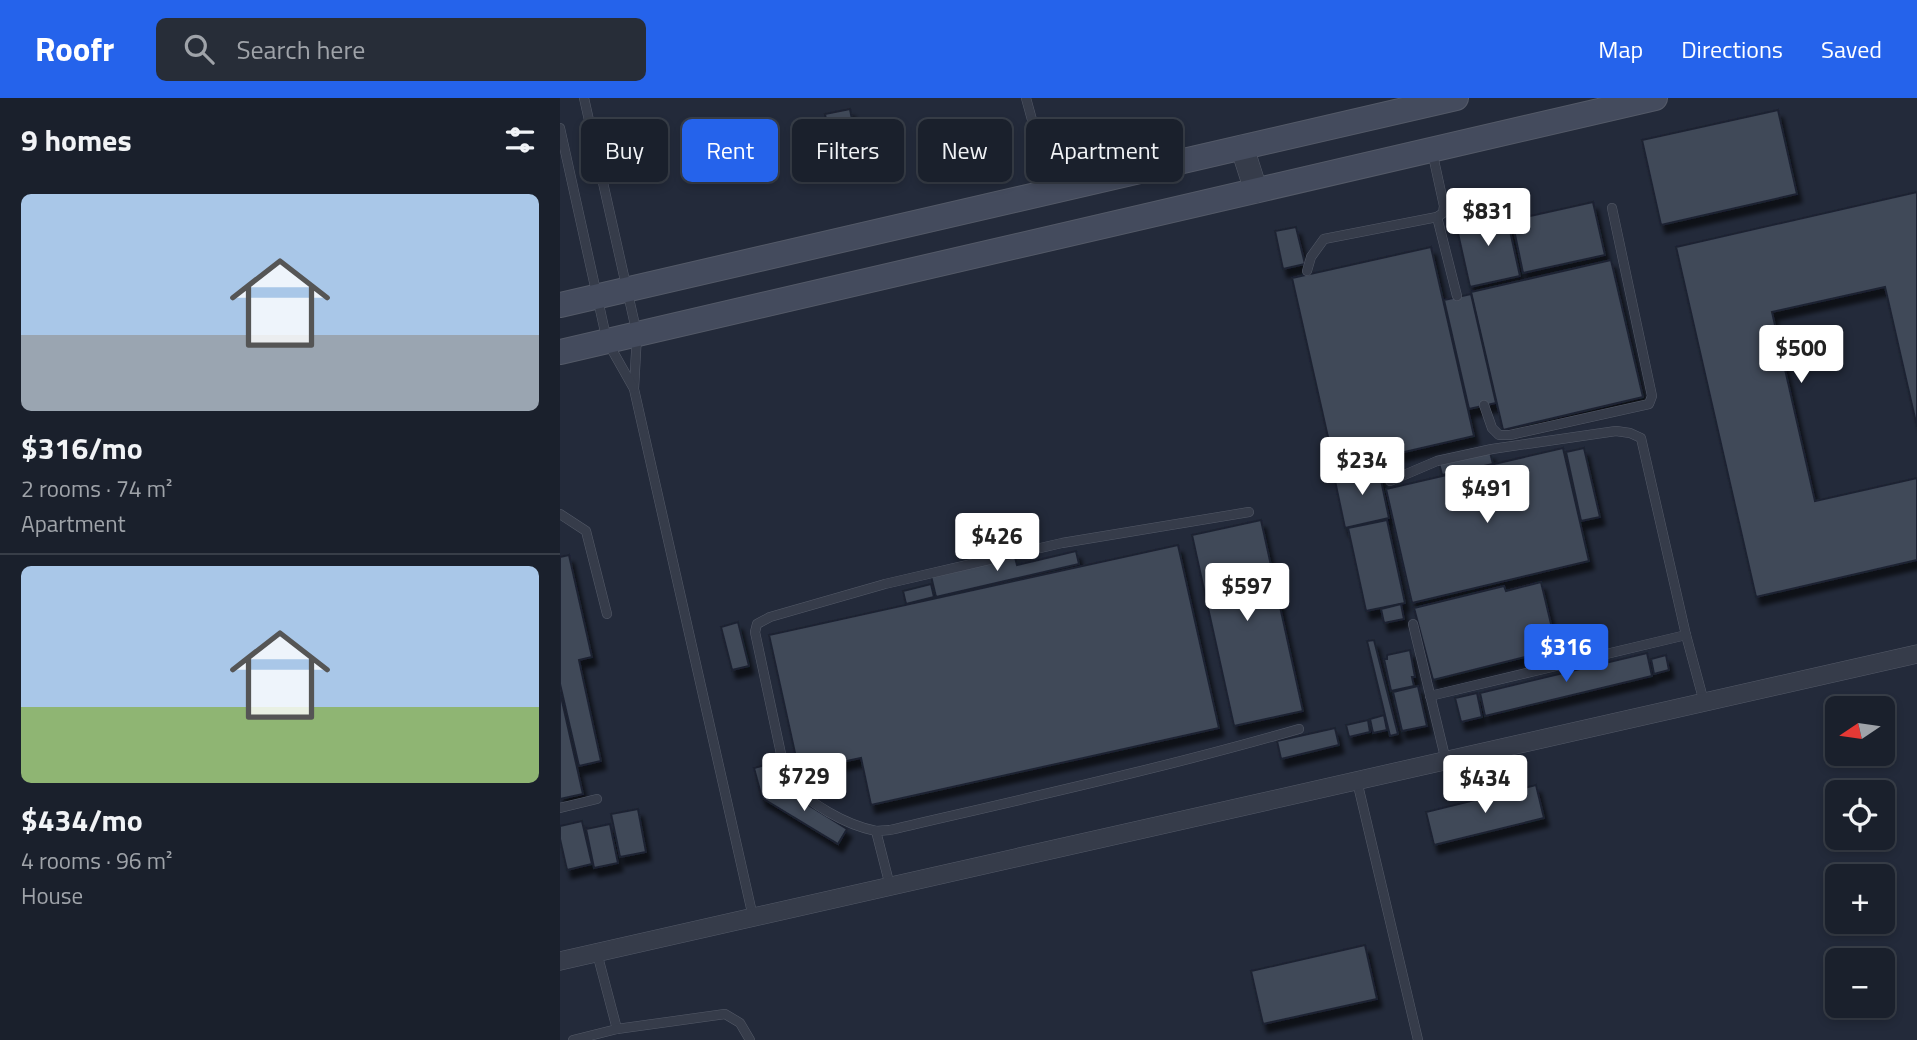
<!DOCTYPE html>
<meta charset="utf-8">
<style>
:root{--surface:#1a202c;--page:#272d38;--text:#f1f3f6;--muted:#9fa3a9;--line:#383e48;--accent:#2563eb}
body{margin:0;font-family:"Titillium Web",sans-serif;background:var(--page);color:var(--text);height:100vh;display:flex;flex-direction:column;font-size:26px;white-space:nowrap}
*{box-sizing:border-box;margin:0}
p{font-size:23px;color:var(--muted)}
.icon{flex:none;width:38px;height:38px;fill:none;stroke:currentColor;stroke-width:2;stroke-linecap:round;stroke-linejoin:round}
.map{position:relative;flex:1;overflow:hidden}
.sheet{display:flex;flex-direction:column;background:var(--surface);width:560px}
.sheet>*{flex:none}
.guide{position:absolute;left:21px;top:21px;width:665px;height:63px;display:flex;gap:14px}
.needle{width:46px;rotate:257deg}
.fabs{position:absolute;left:1265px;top:598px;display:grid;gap:14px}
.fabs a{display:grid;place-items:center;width:70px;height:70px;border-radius:10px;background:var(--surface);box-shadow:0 4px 10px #0003,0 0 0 2px var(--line);font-size:35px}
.price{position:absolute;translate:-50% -60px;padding:0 16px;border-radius:7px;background:#fff;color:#222;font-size:23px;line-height:46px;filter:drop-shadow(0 2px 4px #0008)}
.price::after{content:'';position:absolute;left:50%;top:42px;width:21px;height:16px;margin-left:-10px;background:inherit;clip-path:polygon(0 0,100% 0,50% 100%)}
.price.active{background:var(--accent);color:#fff}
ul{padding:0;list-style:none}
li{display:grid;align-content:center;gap:14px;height:371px;padding:0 21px}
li+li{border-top:2px solid var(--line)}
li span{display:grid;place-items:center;height:217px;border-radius:10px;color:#555}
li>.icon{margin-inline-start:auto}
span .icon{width:126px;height:126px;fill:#fffc;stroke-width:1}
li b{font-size:30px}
h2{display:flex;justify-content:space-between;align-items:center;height:84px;padding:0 21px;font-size:30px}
.chip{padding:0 24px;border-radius:10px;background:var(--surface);box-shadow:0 4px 10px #0003,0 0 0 2px var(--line);font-size:24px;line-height:63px}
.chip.active{background:var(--accent);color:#fff}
header{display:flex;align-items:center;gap:42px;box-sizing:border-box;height:98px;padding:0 35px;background:var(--accent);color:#fff}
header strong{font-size:33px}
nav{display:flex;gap:38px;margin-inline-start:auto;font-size:24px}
.search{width:490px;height:63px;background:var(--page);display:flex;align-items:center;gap:18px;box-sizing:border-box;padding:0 24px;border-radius:10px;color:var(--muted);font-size:26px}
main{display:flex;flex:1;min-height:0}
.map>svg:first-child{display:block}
</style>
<header>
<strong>Roofr</strong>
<div class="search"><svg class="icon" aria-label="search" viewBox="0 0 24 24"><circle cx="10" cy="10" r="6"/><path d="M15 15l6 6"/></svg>Search here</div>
<nav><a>Map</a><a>Directions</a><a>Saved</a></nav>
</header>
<main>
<section class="sheet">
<h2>9 homes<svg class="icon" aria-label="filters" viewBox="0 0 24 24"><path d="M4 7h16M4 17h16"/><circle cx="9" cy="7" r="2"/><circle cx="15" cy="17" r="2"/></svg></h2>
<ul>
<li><span style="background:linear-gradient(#a9c7e8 65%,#9aa5b1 0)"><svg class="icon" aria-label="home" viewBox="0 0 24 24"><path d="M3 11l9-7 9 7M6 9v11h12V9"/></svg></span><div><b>$316/mo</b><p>2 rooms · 74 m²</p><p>Apartment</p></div></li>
<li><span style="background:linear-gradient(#a9c7e8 65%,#8fb573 0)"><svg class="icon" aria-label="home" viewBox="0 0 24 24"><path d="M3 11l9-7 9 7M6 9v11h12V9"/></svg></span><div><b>$434/mo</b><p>4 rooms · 96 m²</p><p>House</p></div></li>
</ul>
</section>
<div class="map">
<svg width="1357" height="942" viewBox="0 0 1357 942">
<defs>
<filter id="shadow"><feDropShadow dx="4.5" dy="8" stdDeviation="2" flood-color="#0009"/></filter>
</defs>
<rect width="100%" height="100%" fill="#232a3a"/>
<g fill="#3f4859" stroke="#1e2331" stroke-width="2" filter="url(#shadow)">
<polygon points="290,11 293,27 268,33 265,16"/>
<polygon points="1218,12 1237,96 1101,127 1082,42"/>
<polygon points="1357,94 1357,329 1325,189 1212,214 1255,403 1357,380 1357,462 1196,499 1116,149"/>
<polygon points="1033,104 1045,157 963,175 952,122"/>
<polygon points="945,110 960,178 910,189 895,122"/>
<polygon points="736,129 745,166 723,171 715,133"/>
<polygon points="871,149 914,338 775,370 732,180"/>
<polygon points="1051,162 1083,299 943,332 911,194"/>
<polygon points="911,196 936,305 909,311 884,202"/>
<polygon points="1003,350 1029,463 852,505 826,391"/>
<polygon points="1024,350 1040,419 1021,423 1006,354"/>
<polygon points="930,354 933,366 882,377 879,365"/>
<polygon points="818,368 829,420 785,430 774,378"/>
<polygon points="701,422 743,613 674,628 632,437"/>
<polygon points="827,422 845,505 806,513 788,430"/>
<polygon points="618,447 659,630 311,707 301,660 239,673 209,537"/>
<polygon points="516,453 519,466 376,499 371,478 455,459 457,467"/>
<polygon points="9,457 32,559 19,562 41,663 19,668 0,586 0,459"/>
<polygon points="981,484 997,551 873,582 854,510 944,488 946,493"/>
<polygon points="371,486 374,499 346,506 343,493"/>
<polygon points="841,506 844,521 824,525 821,511"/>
<polygon points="178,524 189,568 172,572 161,529"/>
<polygon points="814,542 838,636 830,638 807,543"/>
<polygon points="850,552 855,579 852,579 854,588 831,593 824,561 827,561 827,557"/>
<polygon points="1087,555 1092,578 925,618 920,595"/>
<polygon points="1106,557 1109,572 1094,576 1091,561"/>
<polygon points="858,588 867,628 842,633 833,594"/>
<polygon points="0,594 23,696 0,701"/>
<polygon points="917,595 922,619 901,624 895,600"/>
<polygon points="824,617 827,632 813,635 810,621"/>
<polygon points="808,622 810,634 789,639 786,627"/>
<polygon points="775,630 779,647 721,661 717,643"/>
<polygon points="209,666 214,686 211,684 202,700 194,670"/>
<polygon points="211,684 287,731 278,746 202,700"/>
<polygon points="976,687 984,720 874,747 866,714"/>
<polygon points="78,711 86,754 60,759 51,716"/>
<polygon points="22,723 32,766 7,772 0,741 0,728"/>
<polygon points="50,726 58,765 34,770 26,731"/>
<polygon points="805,847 817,901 703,926 691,873"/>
</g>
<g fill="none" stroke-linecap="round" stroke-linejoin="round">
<g stroke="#545a68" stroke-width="10">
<g id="service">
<polyline points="24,0 77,236 74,291 193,819"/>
<polyline points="466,0 491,91"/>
<polyline points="0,30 47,243 73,289"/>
<polyline points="877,119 897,198"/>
<polyline points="747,173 751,159 764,141 877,119 883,115 884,108 872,53"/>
<polyline points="924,307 932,330 939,337 950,337 1089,306 1092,298 1052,110"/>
<polyline points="830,383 877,363 932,351 1056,333 1070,335 1081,340 1126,537 1144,604"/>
<polyline points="0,416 26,433 47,516"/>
<polyline points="853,526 886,663"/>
<polyline points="870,598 1126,537"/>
<polyline points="797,683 858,942"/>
<polyline points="0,710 37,701"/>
<path d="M316,733c-34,-7 -63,-27 -89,-49l-32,-150 2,-8 13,-7 115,-33 177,-41 187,-31"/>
<path d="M330,788l-14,-55 14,-1c137,-32 274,-62 409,-101"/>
<polyline points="37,855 57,931"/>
<polyline points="13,942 57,931 165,916 180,925 190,942"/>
</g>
</g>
<g stroke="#545a68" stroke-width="19">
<polyline id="minor" points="0,863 1357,556"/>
</g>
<g stroke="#545a68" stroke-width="24">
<polyline id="tertiary" points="682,49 696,93"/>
</g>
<g stroke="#545a68" stroke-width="26">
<g id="secondary">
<polyline points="0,207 896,0"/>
<polyline points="0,254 1095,0"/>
</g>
</g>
<use href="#service" stroke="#363c4a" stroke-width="9"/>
<use href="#minor" stroke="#363c4a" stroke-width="18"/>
<use href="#tertiary" stroke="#363c4a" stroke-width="23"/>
<use href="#secondary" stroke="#444b5d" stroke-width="24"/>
</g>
</svg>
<div class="fabs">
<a><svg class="needle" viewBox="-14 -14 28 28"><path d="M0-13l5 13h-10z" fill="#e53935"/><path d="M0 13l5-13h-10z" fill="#9fa3a9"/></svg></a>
<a><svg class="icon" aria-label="locate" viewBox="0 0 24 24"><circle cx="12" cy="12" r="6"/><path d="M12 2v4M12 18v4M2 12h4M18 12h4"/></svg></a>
<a>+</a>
<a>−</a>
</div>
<b class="price" style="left:928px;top:150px">$831</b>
<b class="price" style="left:1241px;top:287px">$500</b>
<b class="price" style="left:802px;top:399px">$234</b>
<b class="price" style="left:927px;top:427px">$491</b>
<b class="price" style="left:437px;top:475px">$426</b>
<b class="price" style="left:687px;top:525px">$597</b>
<b class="price active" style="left:1006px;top:586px">$316</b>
<b class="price" style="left:244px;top:715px">$729</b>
<b class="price" style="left:925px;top:717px">$434</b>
<div class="guide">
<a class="chip">Buy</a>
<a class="chip active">Rent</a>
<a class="chip">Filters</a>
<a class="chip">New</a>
<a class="chip">Apartment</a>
</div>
</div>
</main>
